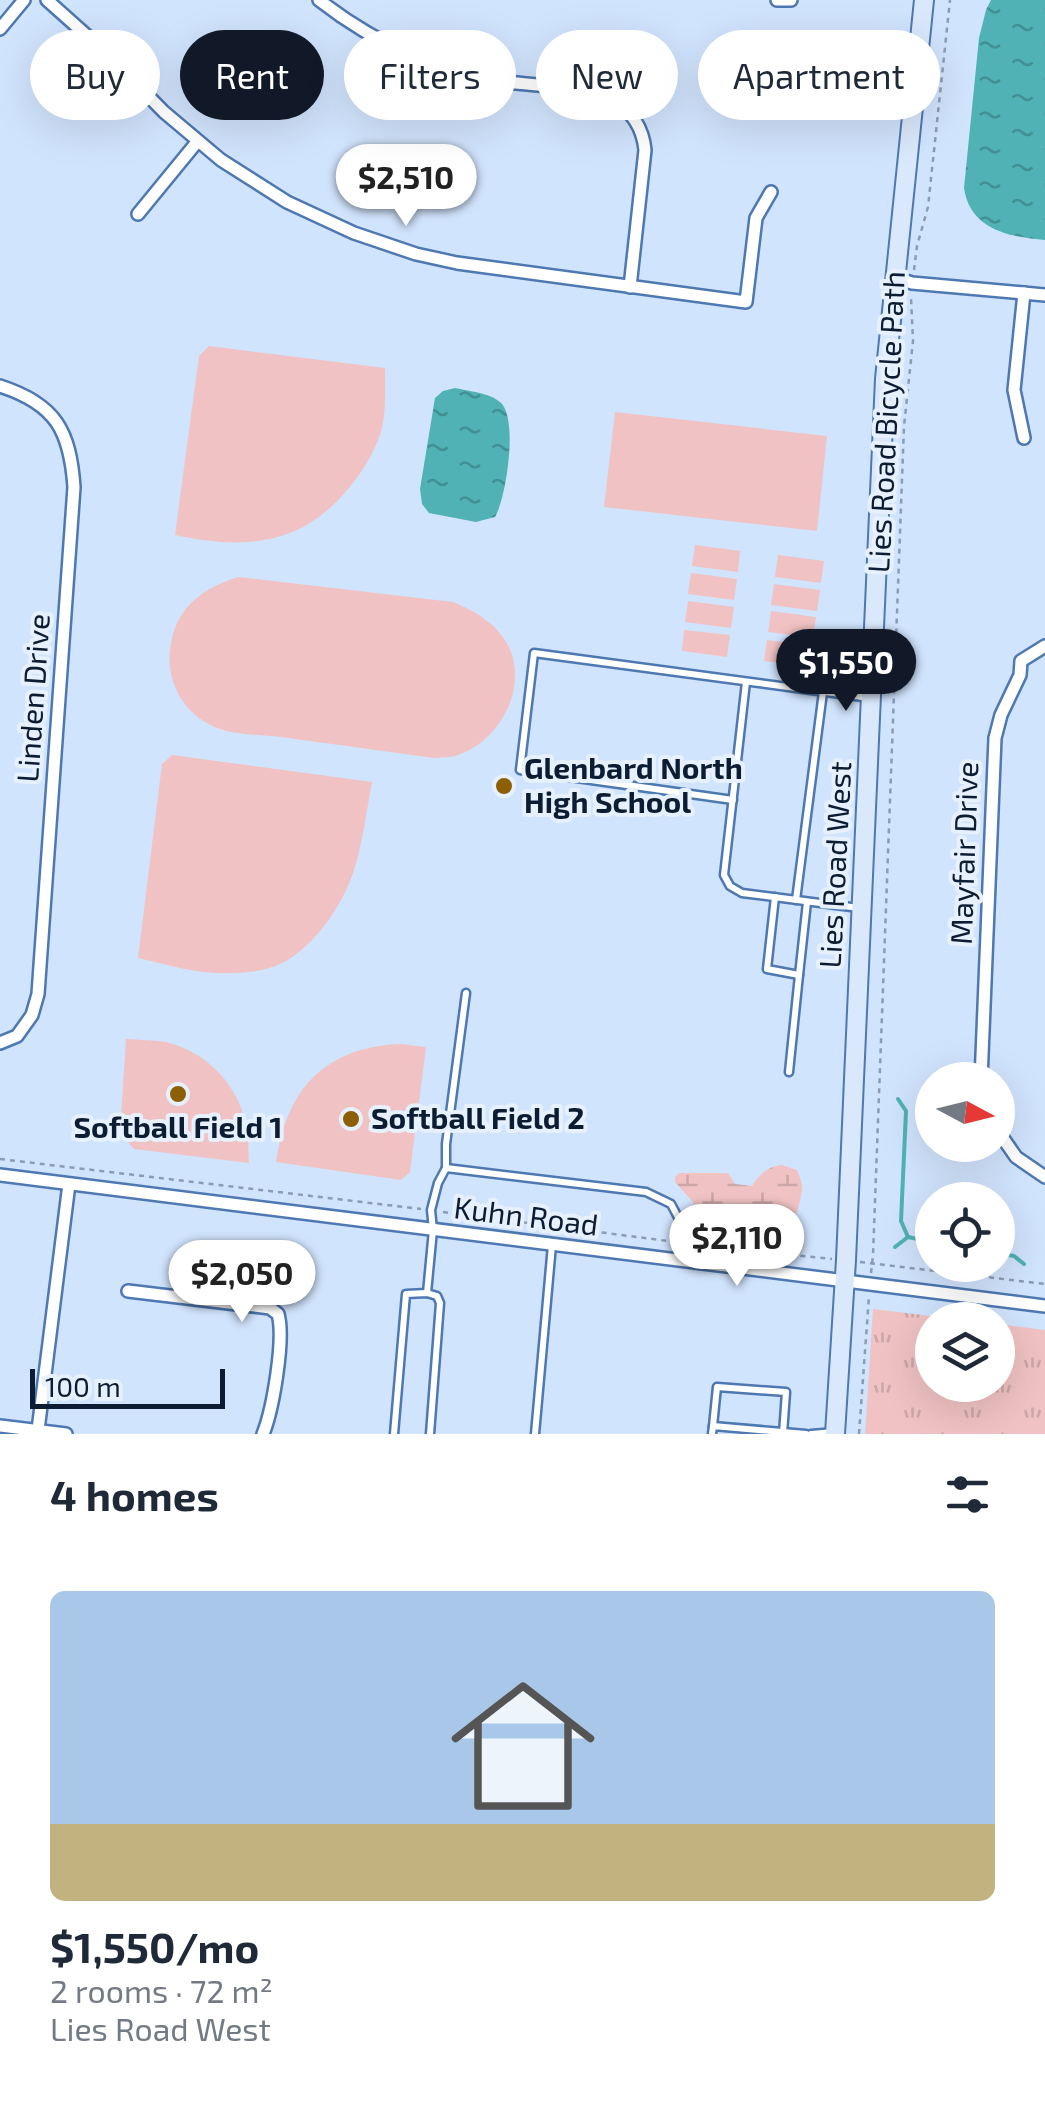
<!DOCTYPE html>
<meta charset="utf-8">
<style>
:root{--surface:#fff;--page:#f6f6f7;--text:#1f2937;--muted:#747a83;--accent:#111827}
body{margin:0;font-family:"Exo 2",sans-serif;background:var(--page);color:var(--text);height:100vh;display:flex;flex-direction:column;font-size:38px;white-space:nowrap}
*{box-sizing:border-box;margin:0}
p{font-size:32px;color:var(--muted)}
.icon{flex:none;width:55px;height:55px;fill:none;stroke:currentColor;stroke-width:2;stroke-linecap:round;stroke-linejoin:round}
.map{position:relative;height:1434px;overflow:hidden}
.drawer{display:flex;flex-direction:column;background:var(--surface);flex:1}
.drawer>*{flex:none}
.banner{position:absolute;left:30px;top:30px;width:985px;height:90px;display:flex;gap:20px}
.needle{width:65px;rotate:97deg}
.buttons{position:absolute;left:915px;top:1062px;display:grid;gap:20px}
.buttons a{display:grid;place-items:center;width:100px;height:100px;border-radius:50%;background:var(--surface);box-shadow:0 10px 40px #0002;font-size:50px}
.scale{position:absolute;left:30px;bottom:25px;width:195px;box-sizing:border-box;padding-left:10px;border:5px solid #0b1c33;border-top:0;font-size:28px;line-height:35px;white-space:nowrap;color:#0b1c33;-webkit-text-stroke:8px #e7f0fd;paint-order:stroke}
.price{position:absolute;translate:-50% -85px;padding:0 22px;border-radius:35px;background:#fff;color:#222;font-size:32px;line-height:65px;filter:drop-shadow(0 2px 5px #0008)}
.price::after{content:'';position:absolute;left:50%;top:60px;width:30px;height:22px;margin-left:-15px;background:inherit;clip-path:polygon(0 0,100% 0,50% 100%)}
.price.current{background:var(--accent);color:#fff}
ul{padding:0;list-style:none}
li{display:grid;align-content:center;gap:20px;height:530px;padding:0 50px}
li span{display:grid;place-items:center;height:310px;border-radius:15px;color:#555}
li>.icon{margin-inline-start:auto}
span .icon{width:180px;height:180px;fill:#fffc;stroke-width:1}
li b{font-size:42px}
h2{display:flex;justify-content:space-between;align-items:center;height:120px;padding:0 50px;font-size:42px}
.pill{padding:0 35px;border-radius:45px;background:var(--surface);box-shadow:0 10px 40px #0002;font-size:35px;line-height:90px}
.pill.current{background:var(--accent);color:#fff}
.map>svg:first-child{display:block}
</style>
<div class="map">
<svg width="1045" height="1434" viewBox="0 0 1045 1434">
<defs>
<pattern id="grass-tufts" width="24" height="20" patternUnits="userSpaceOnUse" patternTransform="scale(2.5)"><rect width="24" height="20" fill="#f0c2c3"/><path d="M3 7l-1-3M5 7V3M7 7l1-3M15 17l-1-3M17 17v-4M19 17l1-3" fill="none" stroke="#cca6a8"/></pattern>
<pattern id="wetland-marsh" width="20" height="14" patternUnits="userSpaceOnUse" patternTransform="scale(2.5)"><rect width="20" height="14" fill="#f0c2c3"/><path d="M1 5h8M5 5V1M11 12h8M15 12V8" fill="none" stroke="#cca6a8"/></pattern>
<pattern id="water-ripples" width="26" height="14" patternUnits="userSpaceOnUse" patternTransform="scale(2.5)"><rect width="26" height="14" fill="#50b2b4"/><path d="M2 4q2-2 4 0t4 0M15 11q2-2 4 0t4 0" fill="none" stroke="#419093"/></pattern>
</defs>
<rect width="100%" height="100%" fill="#d1e4fd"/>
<polygon fill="url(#grass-tufts)" points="873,1309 964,1320 932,1320 932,1385 998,1385 998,1324 1045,1330 1045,1434 865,1434"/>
<path fill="url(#wetland-marsh)" d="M782,1165l15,5c2,5 5,11 5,17 0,12 -8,39 -18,47 -10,8 -23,2 -33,-2l-14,6 -5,-18 -4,-4 -6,-2c-8,6 -8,15 -15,20h-7l-7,-32 -18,-20v-5l4,-4h49l7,11 17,2c7,-11 16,-20 30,-21z"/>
<g fill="#f0c2c3">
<path d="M209,346l176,22c0,18 1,37 -2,55 -4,20 -15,40 -27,56 -49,66 -106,72 -181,56l24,-179z"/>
<polygon points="615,412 827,436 817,531 604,507"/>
<polygon points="695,545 740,551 738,572 692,566"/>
<polygon points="778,555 824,561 821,583 775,577"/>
<polygon points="691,573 737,579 734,600 688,594"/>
<path d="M238,577l215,25c22,9 43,21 55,43 21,42 -8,96 -50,110 -7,3 -16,2 -24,3 -51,-7 -102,-14 -153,-21 -19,-2 -43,-2 -61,-8 -37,-13 -56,-49 -49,-86 7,-38 33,-55 67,-66z"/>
<polygon points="774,584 820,590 817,611 771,605"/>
<polygon points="688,601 734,607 731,628 685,622"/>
<polygon points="771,611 816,617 813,638 768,632"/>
<polygon points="684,630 730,635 727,657 682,651"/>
<polygon points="767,640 813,646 810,667 764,661"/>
<path d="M172,755l200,27c-6,30 -9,62 -19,91 -11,33 -39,74 -71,90 -20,10 -46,11 -68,10 -26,-2 -51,-9 -76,-15l24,-194z"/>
<path d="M126,1039c13,1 27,1 40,3 42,10 75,45 81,89 2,10 1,22 2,32l-115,-14 -14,-16z"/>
<path d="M402,1044l24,3 -16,125 -9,8 -125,-18c10,-73 50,-116 126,-118z"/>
</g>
<g fill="url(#water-ripples)">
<path d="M991,0h54v240c-35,-3 -75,-10 -81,-52l15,-150 7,-28z"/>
<path d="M455,388c13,3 35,5 45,14 19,15 6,97 -5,115l-19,5 -47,-9 -7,-9 -2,-15 15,-91 8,-7z"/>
</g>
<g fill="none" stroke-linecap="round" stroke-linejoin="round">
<g stroke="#50b2b4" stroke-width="4">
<polyline points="898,1099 906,1111 901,1221 908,1237"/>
<polyline points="908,1237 932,1242"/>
<polyline points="895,1247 908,1237"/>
<polyline points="998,1253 1014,1256 1024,1264"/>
</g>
<g stroke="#4e78b1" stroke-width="11">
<g id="lane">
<polyline points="746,682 724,875 730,886 742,893 859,908"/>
<polyline points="733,800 520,770 534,653 870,698"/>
<polyline points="775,897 767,969 799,975 807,902"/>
<polyline points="796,900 823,692"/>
<polyline points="789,1072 799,975"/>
<polyline points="446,1168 446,1144 466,993"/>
<polyline points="427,1293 433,1230 431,1210 438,1183 446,1168 646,1192 671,1204 680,1221 680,1259"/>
<polyline points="713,1426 717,1387 786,1392 783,1434"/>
<polyline points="394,1434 406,1294 427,1293 437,1296 440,1303 430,1434"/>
<polyline points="535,1434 552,1245"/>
<polyline points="712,1434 713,1426 806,1434"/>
<polyline points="811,1434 835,1432"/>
</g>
</g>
<g stroke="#4e78b1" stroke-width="16">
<g id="street">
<polyline points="47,0 103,50 164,112 221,160 287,202 354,233 416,254 457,263 746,302 756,218 771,192"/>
<path d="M319,0c55,43 119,72 188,82 32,4 78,4 106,19 19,9 30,28 32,49l-15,137"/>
<polyline points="777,0 791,0"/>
<polyline points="0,29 24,0"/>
<polyline points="138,214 197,142"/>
<polyline points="896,278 912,283 1045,295"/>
<polyline points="1024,293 1014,390 1024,438"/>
<path d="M0,386c56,18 70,45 74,101l-36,507 -6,21 -15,21 -17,7"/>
<polyline points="981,1080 995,738 1001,715 1020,675 1021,661 1045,646"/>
<polyline points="998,1131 1016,1157 1045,1177"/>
<polyline points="0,1175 1045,1306"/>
<path d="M128,1291l142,17 8,6c7,25 -5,95 -15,120"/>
<polyline points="0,1426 66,1434"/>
<polyline points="38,1430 69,1184"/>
</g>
</g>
<g stroke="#4e78b1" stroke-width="22">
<polyline id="secondary" points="835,1434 846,1260 885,379 924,0"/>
</g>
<g stroke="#8a9cb4" stroke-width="2.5" stroke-dasharray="5 5" stroke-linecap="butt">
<polyline points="914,270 917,246 928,207 950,0"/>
<polyline points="0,1159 421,1209"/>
<polyline points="443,1212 668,1241"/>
<polyline points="691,1244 832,1259"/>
<polyline points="860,1262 1045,1284"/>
<polyline points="871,1273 873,1255 904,426 913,341 911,297"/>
<polyline points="859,1434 869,1296"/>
</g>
<use href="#lane" stroke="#fff" stroke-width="6"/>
<use href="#street" stroke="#fff" stroke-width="11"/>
<use href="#secondary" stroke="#dae8fb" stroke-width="18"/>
</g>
<g fill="#8c5f04" stroke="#e7f0fd" stroke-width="4">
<circle cx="504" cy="786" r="10"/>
<circle cx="178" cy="1094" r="10"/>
<circle cx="351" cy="1119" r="10"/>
</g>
<g text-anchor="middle" stroke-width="8" stroke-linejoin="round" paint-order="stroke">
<g font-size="30" fill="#0b1c33" stroke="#e7f0fd">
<text transform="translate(887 422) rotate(-87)" y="10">Lies Road Bicycle Path</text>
<text transform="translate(34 698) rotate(-86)" y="10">Linden Drive</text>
<text transform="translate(965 853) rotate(-88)" y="10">Mayfair Drive</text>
<text transform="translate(836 865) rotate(-87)" y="10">Lies Road West</text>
<text transform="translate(526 1217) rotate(7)" y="10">Kuhn Road</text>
</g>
<g font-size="30" font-weight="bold" fill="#0b1c33" stroke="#e7f0fd" text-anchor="start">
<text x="524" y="779">Glenbard North<tspan x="524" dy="34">High School</tspan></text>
<text x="371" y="1129">Softball Field 2</text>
<text x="178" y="1138" text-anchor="middle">Softball Field 1</text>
</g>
</g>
</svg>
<div class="buttons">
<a><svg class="needle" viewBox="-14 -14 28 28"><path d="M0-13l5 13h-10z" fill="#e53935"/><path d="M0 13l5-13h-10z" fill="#747a83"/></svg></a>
<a><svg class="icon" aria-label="locate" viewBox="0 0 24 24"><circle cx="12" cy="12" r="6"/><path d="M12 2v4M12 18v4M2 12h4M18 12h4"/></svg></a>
<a><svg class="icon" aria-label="layers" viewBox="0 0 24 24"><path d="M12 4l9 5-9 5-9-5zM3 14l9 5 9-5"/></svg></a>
</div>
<div class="scale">100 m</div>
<b class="price" style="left:406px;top:229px">$2,510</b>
<b class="price current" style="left:846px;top:714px">$1,550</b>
<b class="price" style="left:737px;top:1289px">$2,110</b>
<b class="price" style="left:242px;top:1325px">$2,050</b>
<div class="banner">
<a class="pill">Buy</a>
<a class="pill current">Rent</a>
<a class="pill">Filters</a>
<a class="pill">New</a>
<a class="pill">Apartment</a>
</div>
</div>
<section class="drawer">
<h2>4 homes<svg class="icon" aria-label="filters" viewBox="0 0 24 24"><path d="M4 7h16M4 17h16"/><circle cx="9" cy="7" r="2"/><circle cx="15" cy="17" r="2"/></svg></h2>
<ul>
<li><span style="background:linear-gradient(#a9c7e8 75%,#c2b280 0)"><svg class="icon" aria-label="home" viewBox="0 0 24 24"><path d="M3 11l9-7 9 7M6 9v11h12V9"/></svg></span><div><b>$1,550/mo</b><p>2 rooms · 72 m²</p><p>Lies Road West</p></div></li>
</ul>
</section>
